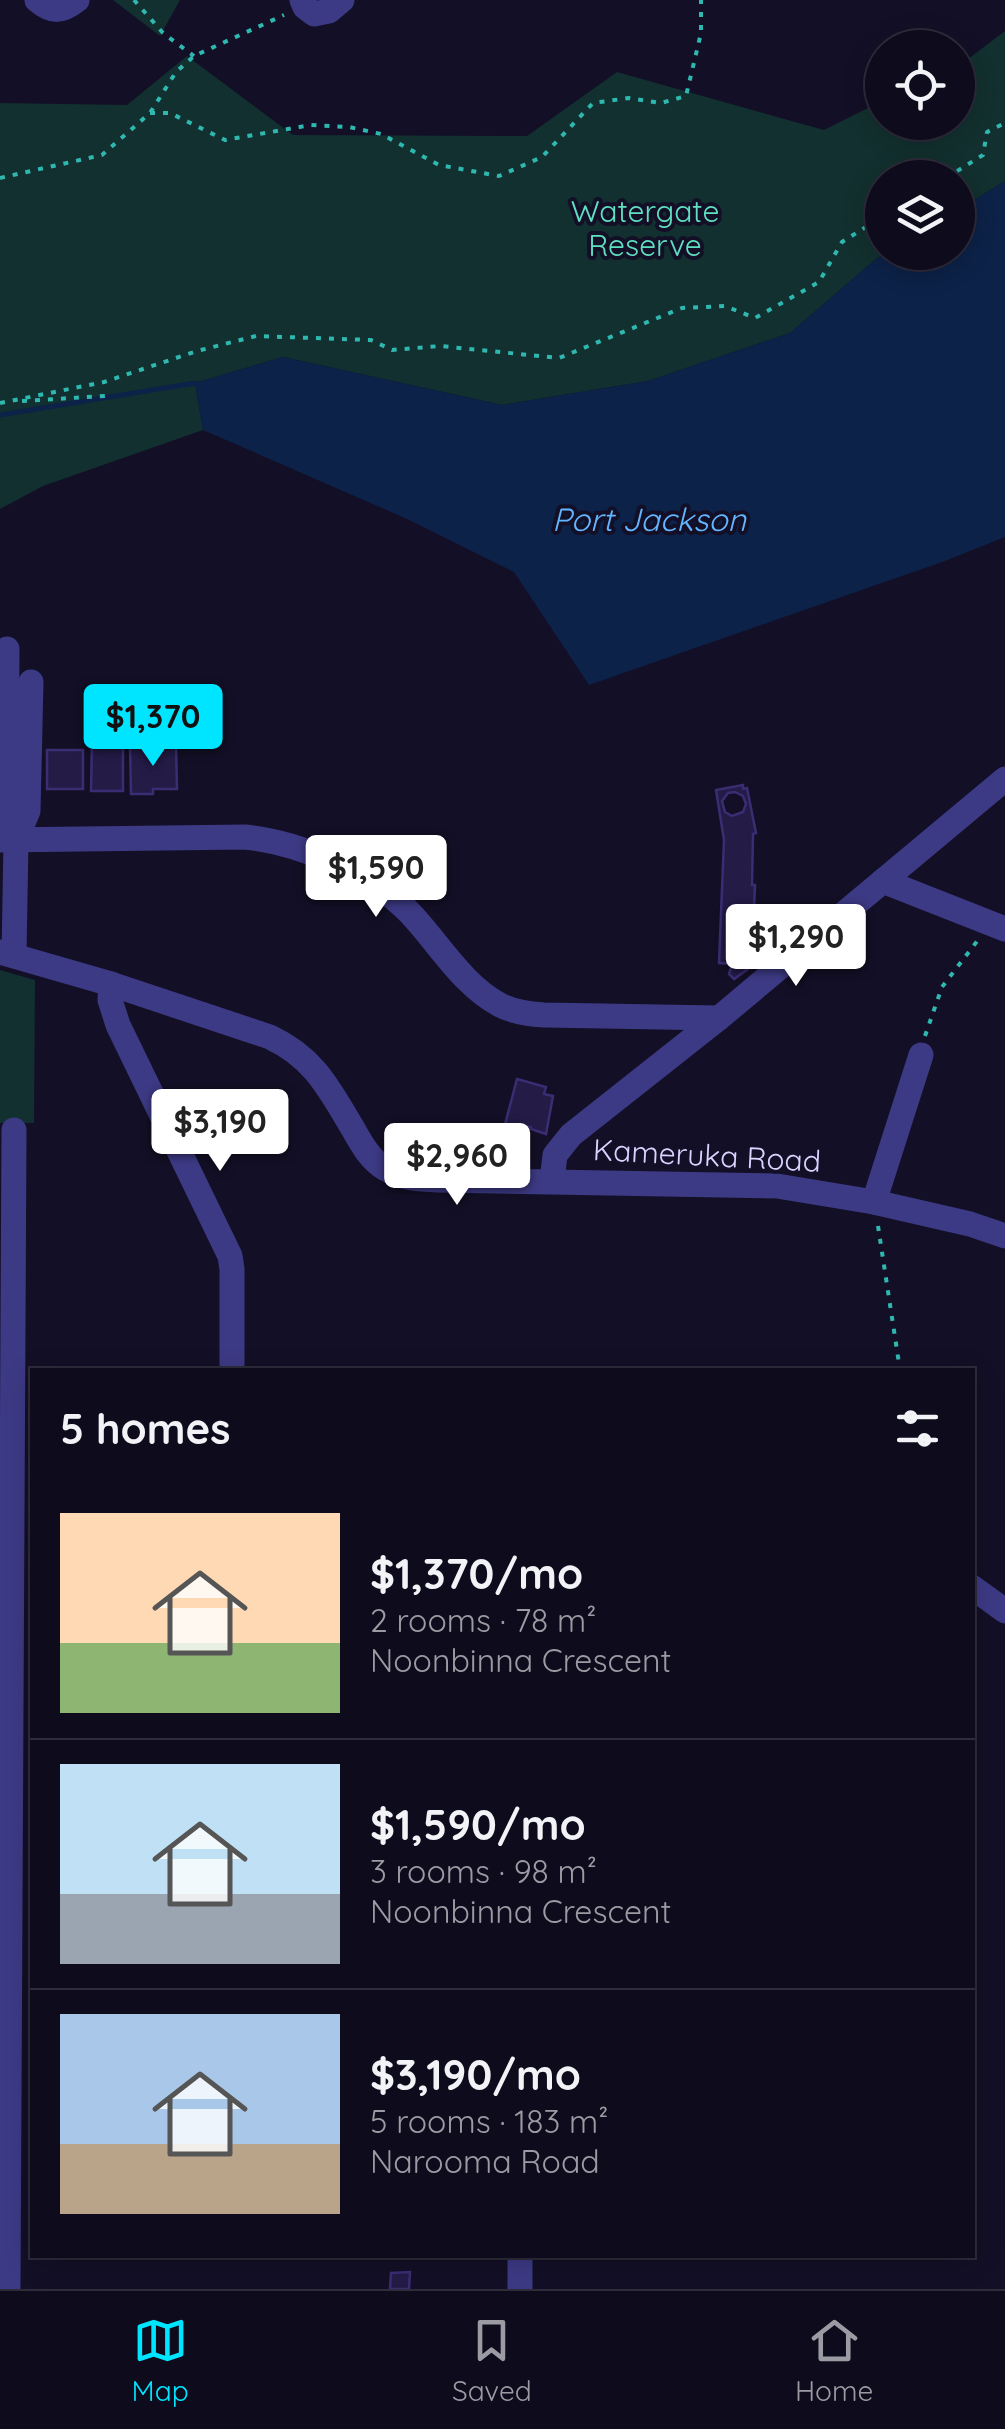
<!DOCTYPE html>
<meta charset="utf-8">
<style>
:root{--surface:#0e0b1c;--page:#1c1929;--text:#f1f3f6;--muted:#9b9ba3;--line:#2e2b3b;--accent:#00e5ff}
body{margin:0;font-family:Quicksand,sans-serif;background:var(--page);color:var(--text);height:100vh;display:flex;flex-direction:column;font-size:38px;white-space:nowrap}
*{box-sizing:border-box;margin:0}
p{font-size:32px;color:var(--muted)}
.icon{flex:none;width:55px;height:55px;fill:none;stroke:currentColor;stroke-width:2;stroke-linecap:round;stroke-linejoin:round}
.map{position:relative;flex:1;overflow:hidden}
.side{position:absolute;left:30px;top:1368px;width:945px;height:890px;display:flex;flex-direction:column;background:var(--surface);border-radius:0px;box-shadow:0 5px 25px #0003,0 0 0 2px var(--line)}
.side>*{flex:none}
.buttons{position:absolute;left:865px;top:30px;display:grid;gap:20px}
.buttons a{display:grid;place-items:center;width:110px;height:110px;border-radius:50%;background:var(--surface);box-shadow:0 5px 25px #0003,0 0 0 2px var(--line);font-size:50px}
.price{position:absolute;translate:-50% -85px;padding:0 22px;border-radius:10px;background:#fff;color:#222;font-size:32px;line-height:65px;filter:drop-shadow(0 2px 5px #0008)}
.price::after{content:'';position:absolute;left:50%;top:60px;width:30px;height:22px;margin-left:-15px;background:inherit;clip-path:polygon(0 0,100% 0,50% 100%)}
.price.selected{background:var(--accent);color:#111}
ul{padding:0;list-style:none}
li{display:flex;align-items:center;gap:30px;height:250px;padding:0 30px}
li+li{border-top:2px solid var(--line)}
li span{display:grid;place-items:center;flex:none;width:280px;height:200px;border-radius:0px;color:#555}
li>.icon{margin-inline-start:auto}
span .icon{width:120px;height:120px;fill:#fffc;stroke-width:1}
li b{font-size:42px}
h2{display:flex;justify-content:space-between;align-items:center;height:120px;padding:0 30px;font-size:42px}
.tab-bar{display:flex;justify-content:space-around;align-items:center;height:140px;border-top:2px solid var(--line);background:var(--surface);font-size:28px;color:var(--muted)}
.tab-bar a{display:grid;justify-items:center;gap:5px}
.tab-bar .selected{color:var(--accent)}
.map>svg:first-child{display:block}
</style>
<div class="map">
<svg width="1005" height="2289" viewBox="0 0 1005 2289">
<rect width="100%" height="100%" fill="#130f26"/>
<g fill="#12302f">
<polygon points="113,0 180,0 160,36"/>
<polygon points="1005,31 1005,181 958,210 958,178 882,178 882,252 887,253 876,259 790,333 648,381 502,405 283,357 195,383 203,430 43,486 0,509 0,103 127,105 187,56 293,135 527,136 617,72 824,130 882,101 882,122 958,122 958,65 968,59"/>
<polygon points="0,970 35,980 34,1123 0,1123"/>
</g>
<polygon fill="#0c2248" points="1005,181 1005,537 945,561 589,685 514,572 407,519 203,430 195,383 283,357 502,405 648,381 790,333 876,259 887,253 958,252 958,210"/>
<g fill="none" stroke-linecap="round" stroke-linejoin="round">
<polyline stroke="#0c2248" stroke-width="5" points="0,415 195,383"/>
</g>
<g fill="#241b47" stroke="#3b2d73" stroke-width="2.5" fill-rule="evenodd">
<polygon points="92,740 123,740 123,791 91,791"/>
<polygon points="176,746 177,789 153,789 153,794 131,794 130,747"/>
<rect x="47" y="750" width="36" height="39"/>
<path d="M743,785v4l4,-1 9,45 -3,1 -1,51h3l-2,47 -5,-1v38l-14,10 -5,-5 3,-10 -13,-1 5,-123 -8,-50zM735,792l8,4 3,8 -3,8 -11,4 -7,-4 -3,-11 6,-8z"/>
<polygon points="517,1079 546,1087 544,1094 553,1096 546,1134 531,1129 531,1127 526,1126 523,1138 503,1132"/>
<polygon points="410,2272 409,2289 390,2289 391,2273"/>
</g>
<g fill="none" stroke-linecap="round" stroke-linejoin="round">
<g stroke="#2fb8b0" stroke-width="4" stroke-dasharray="5 8" stroke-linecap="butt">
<polyline points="134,0 163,33 194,56"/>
<polyline points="150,113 170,113 225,140 311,125 349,127 381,134 439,165 499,176 542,157 593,103 629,98 661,103 686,96 701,33 701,0"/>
<polyline points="0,178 102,155 150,113 176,72 194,56 284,15"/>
<polyline points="946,178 983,155 987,132 1005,123"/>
<polyline points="22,401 105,396"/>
<polyline points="0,403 104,382 197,351 256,336 371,340 392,350 440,346 559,358 682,308 725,306 755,318 819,282 842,242 882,217"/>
<polyline points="925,1036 942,987 978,940"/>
<polyline points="878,1226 900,1370"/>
</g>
<g stroke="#3d3a85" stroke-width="25">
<path d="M37,0c15,13 25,12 40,0"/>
<polyline points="302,0 305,7 314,14 329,11 342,0"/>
<polyline points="7,649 6,808 16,840 14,955"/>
<path d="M0,840l245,-3c54,5 126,36 164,75 29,30 53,73 91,93 13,7 29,9 44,10l175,3"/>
<polyline points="16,840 28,811 31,682"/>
<polyline points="883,881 1005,929"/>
<path d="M0,952l111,32 159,53c44,21 58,50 82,90 9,16 18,33 34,42 16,10 34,10 53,11l338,6 97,16 96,22 35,12"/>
<polyline points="111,984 110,1000 118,1025 230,1256 232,1269 232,1370"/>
<polyline points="552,1181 555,1155 571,1135 719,1018 1005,779"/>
<polyline points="874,1202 921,1055"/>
<polyline points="972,1587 1005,1611"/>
<polyline points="8,2289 14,1130"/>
<polyline points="520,2289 520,2255"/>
</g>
</g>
<g text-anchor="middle" stroke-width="8" stroke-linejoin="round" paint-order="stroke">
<g font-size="30" fill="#5fe0c0" stroke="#130f26">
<text x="645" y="222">Watergate<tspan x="645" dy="34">Reserve</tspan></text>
</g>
<g font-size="30" fill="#d9d4ff" stroke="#130f26">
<text transform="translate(707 1156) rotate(3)" y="10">Kameruka Road</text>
</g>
<g font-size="32" font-style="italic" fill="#62b6ff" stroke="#130f26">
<text x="649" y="531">Port Jackson</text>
</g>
</g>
</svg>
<div class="buttons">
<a><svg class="icon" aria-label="locate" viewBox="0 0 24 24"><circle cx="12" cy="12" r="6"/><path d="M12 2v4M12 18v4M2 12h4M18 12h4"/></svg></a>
<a><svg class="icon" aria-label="layers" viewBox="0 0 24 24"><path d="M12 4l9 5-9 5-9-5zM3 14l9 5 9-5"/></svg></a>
</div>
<b class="price selected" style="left:153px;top:769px">$1,370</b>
<b class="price" style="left:376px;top:920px">$1,590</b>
<b class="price" style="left:796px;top:989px">$1,290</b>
<b class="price" style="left:220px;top:1174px">$3,190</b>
<b class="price" style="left:457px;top:1208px">$2,960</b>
<section class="side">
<h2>5 homes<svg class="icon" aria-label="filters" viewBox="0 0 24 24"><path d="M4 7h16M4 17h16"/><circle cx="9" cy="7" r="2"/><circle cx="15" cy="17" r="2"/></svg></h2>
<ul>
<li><span style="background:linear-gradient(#ffd9b3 65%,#8fb573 0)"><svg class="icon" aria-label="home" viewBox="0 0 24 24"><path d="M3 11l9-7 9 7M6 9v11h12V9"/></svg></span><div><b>$1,370/mo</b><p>2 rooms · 78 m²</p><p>Noonbinna Crescent</p></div></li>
<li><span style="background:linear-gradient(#bfe0f5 65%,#9aa5b1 0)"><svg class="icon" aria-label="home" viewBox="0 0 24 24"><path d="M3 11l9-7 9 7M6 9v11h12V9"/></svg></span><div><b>$1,590/mo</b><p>3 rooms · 98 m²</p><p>Noonbinna Crescent</p></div></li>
<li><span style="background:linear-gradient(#a9c7e8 65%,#b9a48a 0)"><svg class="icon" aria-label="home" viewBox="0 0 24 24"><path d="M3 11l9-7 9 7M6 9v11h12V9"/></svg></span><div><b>$3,190/mo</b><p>5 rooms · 183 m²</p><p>Narooma Road</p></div></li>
</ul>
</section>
</div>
<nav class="tab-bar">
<a class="selected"><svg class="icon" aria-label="map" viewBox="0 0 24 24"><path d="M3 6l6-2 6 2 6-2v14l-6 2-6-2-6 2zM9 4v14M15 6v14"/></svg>Map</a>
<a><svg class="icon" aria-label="saved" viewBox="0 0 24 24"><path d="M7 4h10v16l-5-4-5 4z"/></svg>Saved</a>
<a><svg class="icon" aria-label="home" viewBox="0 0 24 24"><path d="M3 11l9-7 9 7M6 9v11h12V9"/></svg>Home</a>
</nav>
